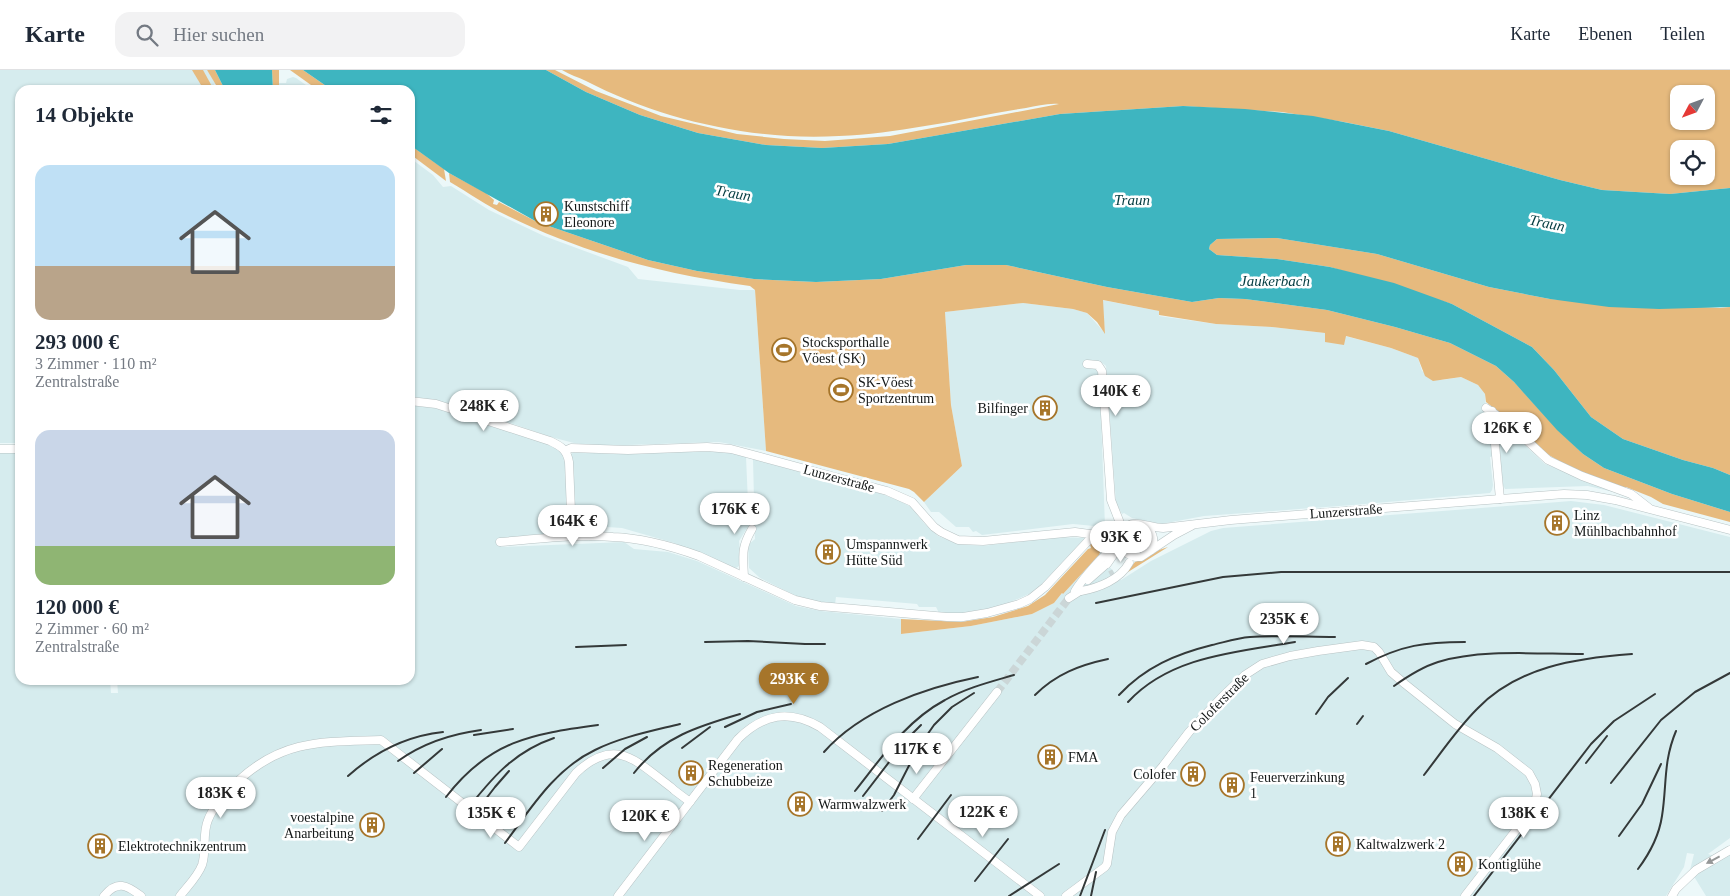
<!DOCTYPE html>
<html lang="de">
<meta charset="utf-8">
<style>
:root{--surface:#fff;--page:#f2f2f3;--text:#1f2937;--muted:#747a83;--line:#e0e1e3;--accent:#a6752a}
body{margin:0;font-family:"Times New Roman",serif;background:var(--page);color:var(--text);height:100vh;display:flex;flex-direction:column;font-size:19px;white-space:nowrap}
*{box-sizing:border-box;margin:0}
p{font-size:16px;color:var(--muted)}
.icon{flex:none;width:28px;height:28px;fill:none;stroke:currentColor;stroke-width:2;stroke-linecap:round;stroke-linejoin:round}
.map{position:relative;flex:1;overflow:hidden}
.panel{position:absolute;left:15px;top:15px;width:400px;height:600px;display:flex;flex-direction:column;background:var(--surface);border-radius:15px;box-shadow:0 1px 4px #0004}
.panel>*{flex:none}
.needle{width:32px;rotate:229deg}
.tools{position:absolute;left:1670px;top:15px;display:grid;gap:10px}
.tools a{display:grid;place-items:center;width:45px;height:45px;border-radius:10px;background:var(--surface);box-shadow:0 1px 4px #0004;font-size:25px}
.price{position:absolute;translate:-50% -42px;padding:0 11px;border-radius:18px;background:#fff;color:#222;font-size:16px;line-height:32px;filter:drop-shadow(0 1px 2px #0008)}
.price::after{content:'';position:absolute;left:50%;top:30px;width:15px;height:11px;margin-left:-8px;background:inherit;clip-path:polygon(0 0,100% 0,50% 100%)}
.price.current{background:var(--accent);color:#fff}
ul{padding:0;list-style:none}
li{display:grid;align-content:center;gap:10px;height:265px;padding:0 20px}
li span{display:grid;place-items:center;height:155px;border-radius:15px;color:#555}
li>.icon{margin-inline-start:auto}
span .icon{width:90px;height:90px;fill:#fffc;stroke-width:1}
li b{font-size:21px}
h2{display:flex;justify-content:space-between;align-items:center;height:60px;padding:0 20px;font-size:21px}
header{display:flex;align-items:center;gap:30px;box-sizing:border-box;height:70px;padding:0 25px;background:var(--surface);border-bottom:1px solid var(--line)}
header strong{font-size:24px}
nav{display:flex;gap:28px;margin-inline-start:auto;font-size:18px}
.search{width:350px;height:45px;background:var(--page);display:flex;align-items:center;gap:12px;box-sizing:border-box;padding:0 18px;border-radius:15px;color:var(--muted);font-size:19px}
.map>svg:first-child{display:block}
</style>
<header>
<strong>Karte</strong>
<div class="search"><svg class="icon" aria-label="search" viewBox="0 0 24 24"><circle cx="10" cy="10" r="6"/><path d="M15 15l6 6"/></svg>Hier suchen</div>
<nav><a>Karte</a><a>Ebenen</a><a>Teilen</a></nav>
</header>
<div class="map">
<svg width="1730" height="826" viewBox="0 0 1730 826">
<rect width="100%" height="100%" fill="#ecf8f9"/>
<g fill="#d6ecee">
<polygon points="0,0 207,0 216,13 207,20 20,20 20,373 0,373"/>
<polygon points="293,7 296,8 313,20 279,20 279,13 286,13 287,9"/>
<polygon points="410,88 433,105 443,117 451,116 489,140 544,166 628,197 638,209 740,220 755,220 766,381 719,372 597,376 574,373 551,367 454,334 453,343 550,375 563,382 566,392 569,461 501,470 501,477 624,472 634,479 668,482 697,491 796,536 821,541 901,549 901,564 971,556 1032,544 1054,533 1062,523 1063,524 1099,485 1121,510 1151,491 1211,461 1223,458 1571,431 1604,435 1730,467 1730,768 1708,784 1714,786 1730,778 1730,826 1706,826 1690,800 1694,784 1687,783 1684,797 1666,826 0,826 0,383 20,382 20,610 110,610 111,623 118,623 117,610 410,610 410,334 439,339 453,343 454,334 410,327"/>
<polygon points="1102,230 1159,241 1159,246 1216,254 1272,257 1325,263 1325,272 1345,266 1391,278 1418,288 1422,301 1442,310 1461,307 1478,315 1485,324 1486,341 1490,358 1493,386 1490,387 1493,415 1492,420 1490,423 1353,435 1204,446 1161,454 1132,448 1124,443 1122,444 1116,433 1106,296 1099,290 1105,457 1073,454 982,465 976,461 973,462 969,457 956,457 939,442 931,442 924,432 962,396 951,335 945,242 1023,233 1073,239 1087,243 1105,263"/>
<polygon points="1506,358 1545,394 1618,423 1588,416 1505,419 1503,415 1498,362 1502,359"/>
<polygon points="711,381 727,382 746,387 749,455 739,471 741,492 739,496 736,498 730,497 674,473 622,458 575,455 571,385 573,382 615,384"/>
<polygon points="753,389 879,423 898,430 911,437 924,453 938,466 958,474 982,476 1058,467 1085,468 1040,516 1029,524 1006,534 984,540 966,543 939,543 936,537 919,537 917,534 836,527 835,534 802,529 760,508 749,498 748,475 755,469"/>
</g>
<g fill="#e6ba7e" fill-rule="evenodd">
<polygon points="192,0 203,0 214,20 204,20"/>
<polygon points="207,0 215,0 225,20 219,20"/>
<polygon points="272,0 279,0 279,20 273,20"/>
<polygon points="290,0 303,0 332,20 318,20"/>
<path d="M546,0h9l41,21 65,25 76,18 47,5 41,2 65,-5 169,-32c-11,-1 -22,2 -33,4 -34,5 -67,13 -101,18 -29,5 -57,9 -86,10 -85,5 -178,-16 -253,-55 -8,-4 -16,-6 -24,-11h1168v118l-60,6 -68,-4 -42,-10 -171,-49 -45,-9 -62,-10 -99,-6 -123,8 -172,30 -66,4 -56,-3 -68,-12 -58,-18 -54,-23zM1679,24h27v27h-27zM1679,79h27v27h-27z"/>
<polygon points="410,75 444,99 446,111 410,84"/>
<path d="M449,103l37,20 8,7 -1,4 4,1 2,-3 38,20 111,38 49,11 57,8 62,3 65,-3 85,-14h40l101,22 85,15 27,-4 26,1 82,11 68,17 55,16 46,23 18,16 43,47 26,25 21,14 68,26 58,18v10l-67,-18 -12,-7 -25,-10 -2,2 -58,-24 -19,-11 -35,-32 -26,-20 -1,-8 -7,-9 -17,-8 -28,4 -8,-5 -7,-18 -27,-10 -45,-12 -2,9 -19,-3v-9l-53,-6 -56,-3 -57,-9v-4l-56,-11 2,34 -8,-12 -10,-9 -14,-4 -50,-6 -78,9 6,93 11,61 -38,36 -10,-10 -5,-3 -143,-38 -11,-161 -5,-4c-87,-12 -165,-32 -244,-71 -19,-9 -37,-22 -56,-33z"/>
<polygon points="1277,168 1377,184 1489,217 1550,229 1720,238 1730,237 1730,405 1713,398 1683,390 1623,369 1591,347 1554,300 1532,277 1452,234 1330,197 1277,189 1217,185 1209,179 1210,175 1217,169"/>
<circle cx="1138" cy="471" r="10"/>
<polygon points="1102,469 1102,477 1099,485 1063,524 1062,523 1054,533 1032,544 971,556 901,564 901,549 961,552 993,547 1028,536 1045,525 1088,479 1091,478 1090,474 1096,470"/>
<polygon points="1168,477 1128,502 1127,502 1135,492 1147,488 1159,480"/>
</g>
<g fill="#3eb5c0">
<polygon points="215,0 272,0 273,20 225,20"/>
<polygon points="303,0 546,0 586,22 640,45 698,63 766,75 822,78 888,74 1060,44 1183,36 1245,39 1313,46 1389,61 1560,110 1602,120 1670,124 1730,118 1730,237 1659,239 1609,237 1550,229 1489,217 1377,184 1277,168 1217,169 1210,175 1209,179 1217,185 1277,189 1330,197 1394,213 1452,234 1532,277 1554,300 1591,347 1623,369 1683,390 1713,398 1730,405 1730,442 1672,424 1604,398 1583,384 1557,360 1514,312 1496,296 1450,273 1395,257 1327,240 1245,229 1219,228 1192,232 1107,217 1006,195 966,195 881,209 816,212 754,209 697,201 648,190 537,152 449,103 410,75 410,20 332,20"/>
</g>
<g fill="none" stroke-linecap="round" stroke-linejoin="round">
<g stroke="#cbd6d7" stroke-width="8" stroke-dasharray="8 4" stroke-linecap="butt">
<polyline points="1110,505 1114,503"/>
<polyline points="997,622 1069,528"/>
</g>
<g stroke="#b8c3c4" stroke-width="9">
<g id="minor">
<polyline points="1087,294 1098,295 1102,301 1111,430 1120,453 1124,460"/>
<path d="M410,331l26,3 114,37c11,5 17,9 19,21l3,74"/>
<polyline points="1486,338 1507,352 1548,390 1582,406 1631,424 1649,438"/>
<polyline points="1492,341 1500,429"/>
<polyline points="0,379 20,379"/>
<polyline points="565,381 571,378 628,380 707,377 731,379 887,421 912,432 934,457 941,462 958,470 983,471 1075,462 1097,465 1112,463 1121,464"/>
<path d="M1193,455l-19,10 -33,22c-22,2 -29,-26 -9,-33 7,-2 21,4 31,4l68,-8 333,-26 23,1 28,5 115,30"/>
<path d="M1147,457c7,7 8,14 4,23"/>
<path d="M500,472c38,-3 75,-8 113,-5 29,1 58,9 86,19l96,44 25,6 127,11h16l24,-4 32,-9 11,-5 15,-12 43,-46 9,-6"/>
<polyline points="1107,494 1114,484 1114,479 1117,478"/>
<path d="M744,507c-1,-22 -3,-29 8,-48"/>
<polyline points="1088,510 1104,496"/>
<path d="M1075,521c6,-10 30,-39 39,-42l-9,-14"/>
<path d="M1081,521c17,-3 39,-11 48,-28"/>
<polyline points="1069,528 1080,521"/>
<polyline points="674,720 690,732"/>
<polyline points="913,729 997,622"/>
<path d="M104,826c13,-16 23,-11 37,0"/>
<path d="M180,826c7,-9 18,-20 22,-31 5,-15 0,-31 6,-45 6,-15 18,-28 30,-39 45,-42 86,-39 143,-41l138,107 57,-74c40,-38 61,-11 96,15"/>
<path d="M618,826l120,-157c25,-25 51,-30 82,-12l220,169"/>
<polyline points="1066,826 1105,797 1107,794 1112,762 1121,745 1163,696 1189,662 1221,628 1245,605 1262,594 1290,586 1318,581 1362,575 1374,577 1379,582 1391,602 1405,614 1455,654 1497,678 1529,703 1535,714 1537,724 1534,737 1465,826"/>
<polyline points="1672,826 1676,819 1696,800 1730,780"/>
</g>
</g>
<use href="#minor" stroke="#fff" stroke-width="8"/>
<g stroke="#343939" stroke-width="2">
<polyline points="1096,533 1223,507 1281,502 1730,502"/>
<polyline points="705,572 748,571 805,574 825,574"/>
<polyline points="576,577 626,575"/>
<path d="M1366,594c36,-19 59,-22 99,-22"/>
<path d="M1394,616c14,-10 28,-19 44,-24 43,-13 99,-8 145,-8"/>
<path d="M1035,625c21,-21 45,-30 73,-36"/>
<path d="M1119,625c26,-28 57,-41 93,-50 13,-3 25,-7 38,-8 28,-2 57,0 85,0"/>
<path d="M1128,632c42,-46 109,-50 167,-60"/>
<polyline points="1316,644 1328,627 1348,608"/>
<polyline points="1357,654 1363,646"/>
<polyline points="725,657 757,642 791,634"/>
<polyline points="474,665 513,659"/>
<polyline points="682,678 710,657"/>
<path d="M824,682c37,-42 100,-64 154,-75"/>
<path d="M398,691c25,-18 53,-27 83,-31"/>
<polyline points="1586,693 1607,666"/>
<polyline points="603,698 625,679 647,667"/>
<polyline points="414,703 442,679"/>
<path d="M634,703c28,-36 65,-47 106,-59"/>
<path d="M1424,705c17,-22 33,-46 53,-66 40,-42 99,-51 155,-55"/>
<path d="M348,706c28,-25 58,-40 95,-44"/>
<polyline points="1611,713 1661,650 1695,622 1730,603"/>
<path d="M855,721c27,-34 51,-70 90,-91 21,-12 45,-18 69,-25"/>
<polyline points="863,726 906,670 921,655"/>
<path d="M446,727c43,-56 85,-63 152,-72"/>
<polyline points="882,741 894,725 918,678 934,655 952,637 974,623"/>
<path d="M465,742c26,-33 48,-60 89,-74"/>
<polyline points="472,747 495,717 509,701"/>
<polyline points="1619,766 1642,734 1661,694"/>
<polyline points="918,769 951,725"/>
<path d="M505,773c26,-35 50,-74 90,-93 26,-13 57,-19 85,-26"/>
<path d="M1638,799c12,-16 21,-33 24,-53 5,-31 1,-54 14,-85"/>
<polyline points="975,811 1008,769"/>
<polyline points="1009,826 1059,794"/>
<polyline points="1080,826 1105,760"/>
<polyline points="1091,826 1096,802"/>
<polyline points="1474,826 1591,674 1614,651 1655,624"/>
</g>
</g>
<defs><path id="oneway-solid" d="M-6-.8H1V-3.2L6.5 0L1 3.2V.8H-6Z" transform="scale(1.25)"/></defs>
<use fill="#959797" href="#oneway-solid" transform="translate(1713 790) rotate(152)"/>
<defs>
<g id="building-ring" transform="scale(1.25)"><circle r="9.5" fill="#fff" stroke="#a6752a" stroke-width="1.5"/><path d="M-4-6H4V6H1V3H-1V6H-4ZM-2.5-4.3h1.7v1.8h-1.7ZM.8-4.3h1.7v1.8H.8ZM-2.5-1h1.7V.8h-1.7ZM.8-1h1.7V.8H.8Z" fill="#a6752a"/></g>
<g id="stadium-ring" transform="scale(1.25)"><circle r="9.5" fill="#fff" stroke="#a6752a" stroke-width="1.5"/><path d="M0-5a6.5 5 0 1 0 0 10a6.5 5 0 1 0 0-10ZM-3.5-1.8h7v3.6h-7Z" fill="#a6752a"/></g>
</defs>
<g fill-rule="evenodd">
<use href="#building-ring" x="546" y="144"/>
<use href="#stadium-ring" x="784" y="280"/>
<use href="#stadium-ring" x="841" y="320"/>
<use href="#building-ring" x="1045" y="338"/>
<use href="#building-ring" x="1557" y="453"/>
<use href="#building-ring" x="828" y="482"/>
<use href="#building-ring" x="1050" y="687"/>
<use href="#building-ring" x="691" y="703"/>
<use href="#building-ring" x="1193" y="704"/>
<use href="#building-ring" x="1232" y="715"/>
<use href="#building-ring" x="800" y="734"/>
<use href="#building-ring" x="372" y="755"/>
<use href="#building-ring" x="1338" y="774"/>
<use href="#building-ring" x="100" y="776"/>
<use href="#building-ring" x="1460" y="794"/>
</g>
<g text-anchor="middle" stroke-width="5" stroke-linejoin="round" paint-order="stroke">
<g font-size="14" fill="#131717" stroke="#fff" text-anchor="start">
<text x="564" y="141">Kunstschiff<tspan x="564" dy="16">Eleonore</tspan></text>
<text x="802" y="277">Stocksporthalle<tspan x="802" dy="16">Vöest (SK)</tspan></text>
<text x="858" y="317">SK-Vöest<tspan x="858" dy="16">Sportzentrum</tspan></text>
<text x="1028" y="343" text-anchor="end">Bilfinger</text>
<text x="1574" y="450">Linz<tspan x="1574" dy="16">Mühlbachbahnhof</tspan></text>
<text x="846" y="479">Umspannwerk<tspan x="846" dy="16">Hütte Süd</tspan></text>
<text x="1068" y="692">FMA</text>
<text x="708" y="700">Regeneration<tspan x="708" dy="16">Schubbeize</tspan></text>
<text x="1176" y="709" text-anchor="end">Colofer</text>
<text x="1250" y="712">Feuerverzinkung<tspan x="1250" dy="16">1</tspan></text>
<text x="818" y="739">Warmwalzwerk</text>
<text x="354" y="752" text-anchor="end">voestalpine<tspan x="354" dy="16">Anarbeitung</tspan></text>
<text x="1356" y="779">Kaltwalzwerk 2</text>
<text x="118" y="781">Elektrotechnikzentrum</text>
<text x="1478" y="799">Kontiglühe</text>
</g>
<g font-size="14" fill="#131717" stroke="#fff">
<text transform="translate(839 408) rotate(15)" y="5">Lunzerstraße</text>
<text transform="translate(1346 441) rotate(-4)" y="5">Lunzerstraße</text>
<text transform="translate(1219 632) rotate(-45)" y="5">Coloferstraße</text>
</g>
<g font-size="15" font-style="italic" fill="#043c41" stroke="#fff">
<text transform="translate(733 123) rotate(10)" y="5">Traun</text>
<text x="1132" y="135">Traun</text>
<text transform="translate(1547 153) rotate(12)" y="5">Traun</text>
<text x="1275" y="216">Jaukerbach</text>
</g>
</g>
</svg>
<div class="tools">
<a><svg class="needle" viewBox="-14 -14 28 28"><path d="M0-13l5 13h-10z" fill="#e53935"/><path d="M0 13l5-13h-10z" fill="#747a83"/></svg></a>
<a><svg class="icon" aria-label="locate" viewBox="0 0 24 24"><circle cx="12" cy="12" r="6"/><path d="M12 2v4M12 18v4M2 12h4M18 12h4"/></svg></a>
</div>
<b class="price" style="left:1116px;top:347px">140K €</b>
<b class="price" style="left:484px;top:362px">248K €</b>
<b class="price" style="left:1507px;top:384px">126K €</b>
<b class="price" style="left:735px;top:465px">176K €</b>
<b class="price" style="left:573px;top:477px">164K €</b>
<b class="price" style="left:1121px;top:493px">93K €</b>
<b class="price" style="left:1284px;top:575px">235K €</b>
<b class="price current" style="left:794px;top:635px">293K €</b>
<b class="price" style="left:917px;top:705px">117K €</b>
<b class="price" style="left:221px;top:749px">183K €</b>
<b class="price" style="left:983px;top:768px">122K €</b>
<b class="price" style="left:491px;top:769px">135K €</b>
<b class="price" style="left:1524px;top:769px">138K €</b>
<b class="price" style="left:645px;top:772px">120K €</b>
<section class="panel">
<h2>14 Objekte<svg class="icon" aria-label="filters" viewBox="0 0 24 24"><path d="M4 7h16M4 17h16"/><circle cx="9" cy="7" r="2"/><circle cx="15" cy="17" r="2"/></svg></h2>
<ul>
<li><span style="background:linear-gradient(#bfe0f5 65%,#b9a48a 0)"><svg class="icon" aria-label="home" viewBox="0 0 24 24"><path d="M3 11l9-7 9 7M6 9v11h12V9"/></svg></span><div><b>293 000 €</b><p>3 Zimmer · 110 m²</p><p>Zentralstraße</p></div></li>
<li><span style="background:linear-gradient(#c9d6e8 75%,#8fb573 0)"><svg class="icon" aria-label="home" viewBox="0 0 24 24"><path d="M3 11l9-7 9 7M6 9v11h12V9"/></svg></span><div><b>120 000 €</b><p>2 Zimmer · 60 m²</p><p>Zentralstraße</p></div></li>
</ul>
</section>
</div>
